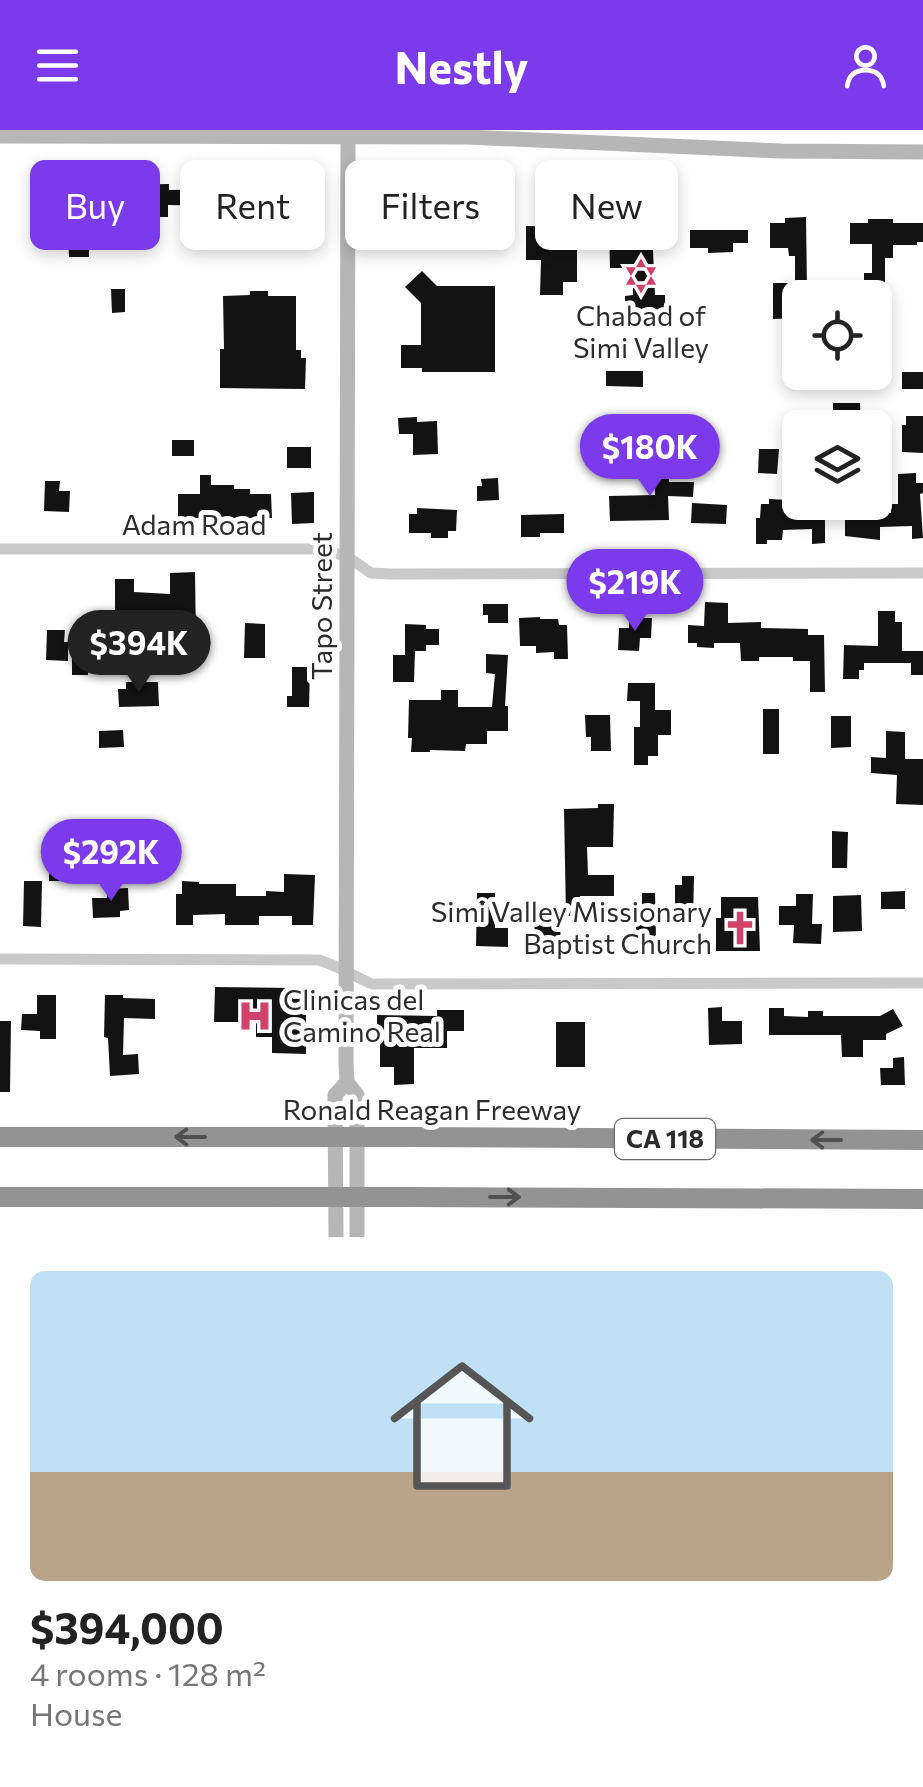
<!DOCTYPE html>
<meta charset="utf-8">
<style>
:root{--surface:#fff;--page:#f2f2f2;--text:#222;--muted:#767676;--line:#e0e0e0;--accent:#7c3aed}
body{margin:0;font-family:Commissioner,sans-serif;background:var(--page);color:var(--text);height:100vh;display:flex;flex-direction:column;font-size:38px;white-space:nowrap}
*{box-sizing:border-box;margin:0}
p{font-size:32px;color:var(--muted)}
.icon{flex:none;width:55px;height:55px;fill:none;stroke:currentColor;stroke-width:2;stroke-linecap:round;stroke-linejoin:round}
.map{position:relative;height:1107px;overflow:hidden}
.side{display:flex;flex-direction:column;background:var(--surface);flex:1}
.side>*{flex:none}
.banner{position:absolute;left:30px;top:30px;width:865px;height:90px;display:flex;gap:20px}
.fabs{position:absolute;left:782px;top:150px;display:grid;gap:20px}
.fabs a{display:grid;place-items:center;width:110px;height:110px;border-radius:15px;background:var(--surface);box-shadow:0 5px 15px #0003;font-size:50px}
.price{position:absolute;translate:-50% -85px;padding:0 22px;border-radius:35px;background:var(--accent);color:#fff;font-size:32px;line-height:65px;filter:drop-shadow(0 2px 5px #0008)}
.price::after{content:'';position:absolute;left:50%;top:60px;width:30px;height:22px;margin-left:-15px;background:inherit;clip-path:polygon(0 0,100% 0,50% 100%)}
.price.active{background:#222;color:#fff}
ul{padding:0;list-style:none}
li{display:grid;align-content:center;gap:20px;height:530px;padding:0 30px}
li+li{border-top:2px solid var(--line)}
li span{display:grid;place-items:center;height:310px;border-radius:15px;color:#555}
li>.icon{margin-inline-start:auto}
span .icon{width:180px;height:180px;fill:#fffc;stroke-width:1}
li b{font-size:42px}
.pill{padding:0 35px;border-radius:15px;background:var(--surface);box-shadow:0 5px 15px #0003;font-size:35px;line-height:90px}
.pill.active{background:var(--accent);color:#fff}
header{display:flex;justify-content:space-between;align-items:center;height:130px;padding:0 30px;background:var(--accent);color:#fff;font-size:45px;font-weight:700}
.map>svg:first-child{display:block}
</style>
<header><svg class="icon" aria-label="menu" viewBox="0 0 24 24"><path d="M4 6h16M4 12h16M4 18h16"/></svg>Nestly<svg class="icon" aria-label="person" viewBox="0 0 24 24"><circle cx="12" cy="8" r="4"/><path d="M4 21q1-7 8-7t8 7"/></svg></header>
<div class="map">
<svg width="923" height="1107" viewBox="0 0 923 1107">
<rect width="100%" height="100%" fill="#fff"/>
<g fill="#131313">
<polygon points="298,39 308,39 307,74 290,73 290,44 298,44"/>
<polygon points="257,43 270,43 272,109 235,108 234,119 215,119 215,104 220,104 220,76 168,75 168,87 158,87 157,95 141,95 140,85 114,86 114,55 169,54 169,60 258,59"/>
<polygon points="79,63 79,86 50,87 50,64"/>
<polygon points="806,87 807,158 811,157 811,168 800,168 800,188 773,189 773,153 795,153 795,126 789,126 788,118 770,118 770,93 785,93 785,88"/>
<polygon points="868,89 893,89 893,93 923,93 923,112 917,112 917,115 893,115 893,128 885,128 885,157 864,157 864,143 872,143 872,114 850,114 850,93 868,93"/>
<polygon points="526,96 577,97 577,152 563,152 563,165 540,165 541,130 526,130"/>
<polygon points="652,98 655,165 665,165 665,184 653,184 653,188 626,188 625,166 633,165 633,138 610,138 609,99"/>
<polygon points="690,100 748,100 748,113 733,113 733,122 708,123 708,118 690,118"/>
<polygon points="128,105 128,119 89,118 89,127 69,127 68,106"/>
<polygon points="422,141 437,156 495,156 495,242 422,242 422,238 401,238 401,215 421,215 421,173 405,157"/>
<polygon points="111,159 125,159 125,182 112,183"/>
<polygon points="250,161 268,161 268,166 296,166 296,220 301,220 301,228 306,228 305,259 220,258 220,219 224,219 223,166 250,165"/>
<polygon points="606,241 643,241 643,257 606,256"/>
<rect x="902" y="242" width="21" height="17"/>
<polygon points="833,273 860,273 861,294 833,294"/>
<polygon points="906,286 923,286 923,323 902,322 902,295 906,295"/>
<polygon points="417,287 417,292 437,291 438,324 413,325 413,304 399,304 398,288"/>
<rect x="172" y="310" width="22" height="16"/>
<rect x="287" y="317" width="24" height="21"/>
<polygon points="759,319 779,319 777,344 758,343"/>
<polygon points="654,333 669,333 669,352 694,352 693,367 668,366 669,390 610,391 609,366 655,365"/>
<polygon points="916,343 916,353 923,353 923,363 920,364 923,408 912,409 912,396 880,397 880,410 845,406 845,383 891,383 891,374 898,374 898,344"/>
<polygon points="200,345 211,345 211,355 234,355 234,359 250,359 250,364 271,364 272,388 178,388 178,364 200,364"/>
<polygon points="498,348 499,370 477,371 477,356 482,356 481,349"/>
<polygon points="45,351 60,351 59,361 70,361 69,382 44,381"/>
<polygon points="314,362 314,393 292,394 291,363"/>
<polygon points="769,369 825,372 825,413 812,414 812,399 783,400 782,410 767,410 767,414 756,414 756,388 760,388 761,374 769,374"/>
<polygon points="692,373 727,375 726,394 691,393"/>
<polygon points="417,378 457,380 456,401 448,401 448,408 431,408 431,403 409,403 409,384 417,384"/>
<polygon points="564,384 564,403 540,403 540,407 521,407 521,385"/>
<polygon points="195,442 196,510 178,511 178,502 151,502 151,515 115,515 115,449 134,449 134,462 170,464 170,443"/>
<polygon points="705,472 728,473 728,493 761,492 761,498 808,499 808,505 824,505 825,562 810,562 810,531 793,531 793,527 759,527 759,531 741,531 740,513 714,513 714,518 697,517 697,513 688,513 688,495 704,496"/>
<polygon points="483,474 508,474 508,493 488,493 488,485 483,485"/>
<polygon points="878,481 895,481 895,492 902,492 902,521 923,521 923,545 911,545 911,533 864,533 864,540 859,540 859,549 843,549 844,515 878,516"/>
<polygon points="540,487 540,489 558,489 559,495 567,495 568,529 554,529 554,522 536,523 536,516 520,516 519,488"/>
<polygon points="629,488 652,488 651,508 640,508 639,521 618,520 619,498 629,498"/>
<polygon points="245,493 265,494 265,528 244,528"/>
<polygon points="405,494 426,495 426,499 439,499 439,515 426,515 426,521 415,521 414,552 393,552 393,525 405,525"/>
<polygon points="47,500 65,500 64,512 68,512 68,531 46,530"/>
<polygon points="104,517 116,517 115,538 88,538 88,545 72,545 72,526 104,526"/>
<polygon points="486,524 508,525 505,576 508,576 508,601 487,601 487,614 466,614 465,621 430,620 430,622 411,622 412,608 408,608 409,570 441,570 441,560 458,560 458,577 492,577 495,544 486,543"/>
<polygon points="292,537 310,537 309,577 287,577 287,566 292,566"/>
<polygon points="126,552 158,552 159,576 119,577 118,559 126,559"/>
<polygon points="628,553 655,553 655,580 671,580 671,605 658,605 658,626 648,626 648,635 634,635 634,597 640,597 640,571 627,571"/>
<rect x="763" y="579" width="16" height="45"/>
<polygon points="585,585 610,585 611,621 591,621 591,607 586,607"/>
<polygon points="831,586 851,586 851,617 831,618"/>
<polygon points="123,600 124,617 99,618 99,601"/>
<polygon points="886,601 905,602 905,629 923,629 923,675 896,674 897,645 871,643 871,627 886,628"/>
<polygon points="598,674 614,674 613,717 587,717 588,745 614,745 614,766 580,766 580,786 566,786 564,679 598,678"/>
<polygon points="832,701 848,702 847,738 832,738"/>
<polygon points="49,719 75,719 75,740 60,740 60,751 49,751"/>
<polygon points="284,744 315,745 313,795 292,795 292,786 259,786 259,795 225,795 225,784 193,785 193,795 176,795 176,764 182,764 182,751 199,752 199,754 236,754 236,766 266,766 266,761 284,762"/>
<polygon points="682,746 694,746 693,792 675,792 675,755 682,755"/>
<polygon points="24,751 42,751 41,797 23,796"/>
<polygon points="128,758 129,780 120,781 120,787 93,788 92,768 107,768 107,759"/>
<polygon points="905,761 905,779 881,779 881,762"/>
<polygon points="477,763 495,763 495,798 508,798 508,817 476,816"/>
<polygon points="642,763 655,763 656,809 636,809 636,784 642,784"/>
<polygon points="796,764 813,764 812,794 822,794 821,814 793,813 794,795 779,795 779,776 796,776"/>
<polygon points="861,765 862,801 833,802 833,766"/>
<polygon points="721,767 758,767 760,821 716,821 716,788 721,788"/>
<polygon points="545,779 561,779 560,819 534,818 535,782 545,783"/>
<polygon points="215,857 293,858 293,869 306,869 306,924 272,923 272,907 256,907 256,892 214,892"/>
<polygon points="37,865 56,865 56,909 40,909 40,901 21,900 22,884 37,884"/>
<polygon points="105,865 123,865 123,868 155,869 155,889 124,888 123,925 138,924 139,944 110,946 108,908 104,907"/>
<polygon points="722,877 722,891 742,891 742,914 709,915 708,878"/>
<polygon points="769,878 784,878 784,886 808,887 808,881 823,881 823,886 880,886 893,879 903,896 886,904 886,910 863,910 863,927 842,927 841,905 769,905"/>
<polygon points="437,880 464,880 464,901 447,901 447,918 414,918 414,954 394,955 394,937 380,937 380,905 377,905 377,885 437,886"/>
<polygon points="0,891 11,891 10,962 0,962"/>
<rect x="556" y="892" width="29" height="45"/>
<polygon points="904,927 905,955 881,955 880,938 893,938 893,928"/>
</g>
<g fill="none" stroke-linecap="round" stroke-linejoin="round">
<g stroke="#c9c9c9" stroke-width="11">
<polyline points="0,419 321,419 348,427 371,443 390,444 923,443"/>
<path d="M0,829l319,1c19,6 35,16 53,24l551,-1"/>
</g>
<g stroke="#b6b6b6" stroke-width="15">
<polyline points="348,0 346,934 347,952 357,965 357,1107"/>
<polyline points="0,6 467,7 781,21 923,22"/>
<polyline points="336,1107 335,965 347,952"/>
</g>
<g stroke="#939393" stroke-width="20">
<polyline points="0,1007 287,1007"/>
<polyline points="408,1007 923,1010"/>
<polyline points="0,1067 286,1067"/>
<polyline points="408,1067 923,1069"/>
</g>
<g stroke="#939393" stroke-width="20">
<polyline points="287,1007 408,1007"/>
<polyline points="286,1067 408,1067"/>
</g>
</g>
<defs><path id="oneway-shaft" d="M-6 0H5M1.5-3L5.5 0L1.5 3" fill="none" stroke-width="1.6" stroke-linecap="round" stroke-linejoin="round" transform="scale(2.5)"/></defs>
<g stroke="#505050">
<use href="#oneway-shaft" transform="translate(190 1007) rotate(180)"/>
<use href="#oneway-shaft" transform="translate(826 1010) rotate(-180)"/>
<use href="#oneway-shaft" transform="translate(505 1067)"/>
</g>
<defs>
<g id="synagogue-bare" transform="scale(2.7)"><path d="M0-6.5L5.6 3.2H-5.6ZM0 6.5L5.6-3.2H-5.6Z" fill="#cf4269" stroke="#fff" stroke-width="2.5" paint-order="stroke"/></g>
<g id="church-bare" transform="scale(2.7)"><path d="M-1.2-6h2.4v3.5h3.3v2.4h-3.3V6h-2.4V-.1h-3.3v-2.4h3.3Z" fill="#cf4269" stroke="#fff" stroke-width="2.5" paint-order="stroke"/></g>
<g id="hospital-bare" transform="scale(2.7)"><path d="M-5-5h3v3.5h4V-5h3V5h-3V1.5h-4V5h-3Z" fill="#cf4269" stroke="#fff" stroke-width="2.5" paint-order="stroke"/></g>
</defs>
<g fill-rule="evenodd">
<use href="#synagogue-bare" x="641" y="146"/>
<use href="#church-bare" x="740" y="798"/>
<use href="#hospital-bare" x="255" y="886"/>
</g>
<g text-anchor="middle" stroke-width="10" stroke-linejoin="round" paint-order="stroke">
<rect fill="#fff" stroke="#6b6b6b" stroke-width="2.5" x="615" y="989" width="100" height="40" rx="8"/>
<g font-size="25" font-weight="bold" fill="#2c2c2c">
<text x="665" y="1018">CA 118</text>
</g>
<g font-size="28" fill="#2c2c2c" stroke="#fff">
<text x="641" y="196">Chabad of<tspan x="641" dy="32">Simi Valley</tspan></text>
<text x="712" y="792" text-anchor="end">Simi Valley Missionary<tspan x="712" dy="32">Baptist Church</tspan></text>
<text x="283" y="880" text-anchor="start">Clinicas del<tspan x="283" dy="32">Camino Real</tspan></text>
</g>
<g font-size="28" fill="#2c2c2c" stroke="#fff">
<text x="194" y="405">Adam Road</text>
<text transform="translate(322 476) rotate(-90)" y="10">Tapo Street</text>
<text x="432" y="990">Ronald Reagan Freeway</text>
</g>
</g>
</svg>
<div class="fabs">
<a><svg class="icon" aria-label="locate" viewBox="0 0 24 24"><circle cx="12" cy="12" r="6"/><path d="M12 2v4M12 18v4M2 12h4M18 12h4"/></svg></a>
<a><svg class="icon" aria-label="layers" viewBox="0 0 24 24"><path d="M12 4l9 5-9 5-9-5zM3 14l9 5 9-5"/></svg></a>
</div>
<b class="price" style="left:650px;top:369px">$180K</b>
<b class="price" style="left:635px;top:504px">$219K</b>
<b class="price active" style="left:139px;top:565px">$394K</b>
<b class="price" style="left:111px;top:774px">$292K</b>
<div class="banner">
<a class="pill active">Buy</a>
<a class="pill">Rent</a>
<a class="pill">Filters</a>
<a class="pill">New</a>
</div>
</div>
<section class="side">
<ul>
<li><span style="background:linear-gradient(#bfe0f5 65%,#b9a48a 0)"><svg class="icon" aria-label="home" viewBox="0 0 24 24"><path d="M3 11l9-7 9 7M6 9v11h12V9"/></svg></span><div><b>$394,000</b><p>4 rooms · 128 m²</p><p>House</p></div></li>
</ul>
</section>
